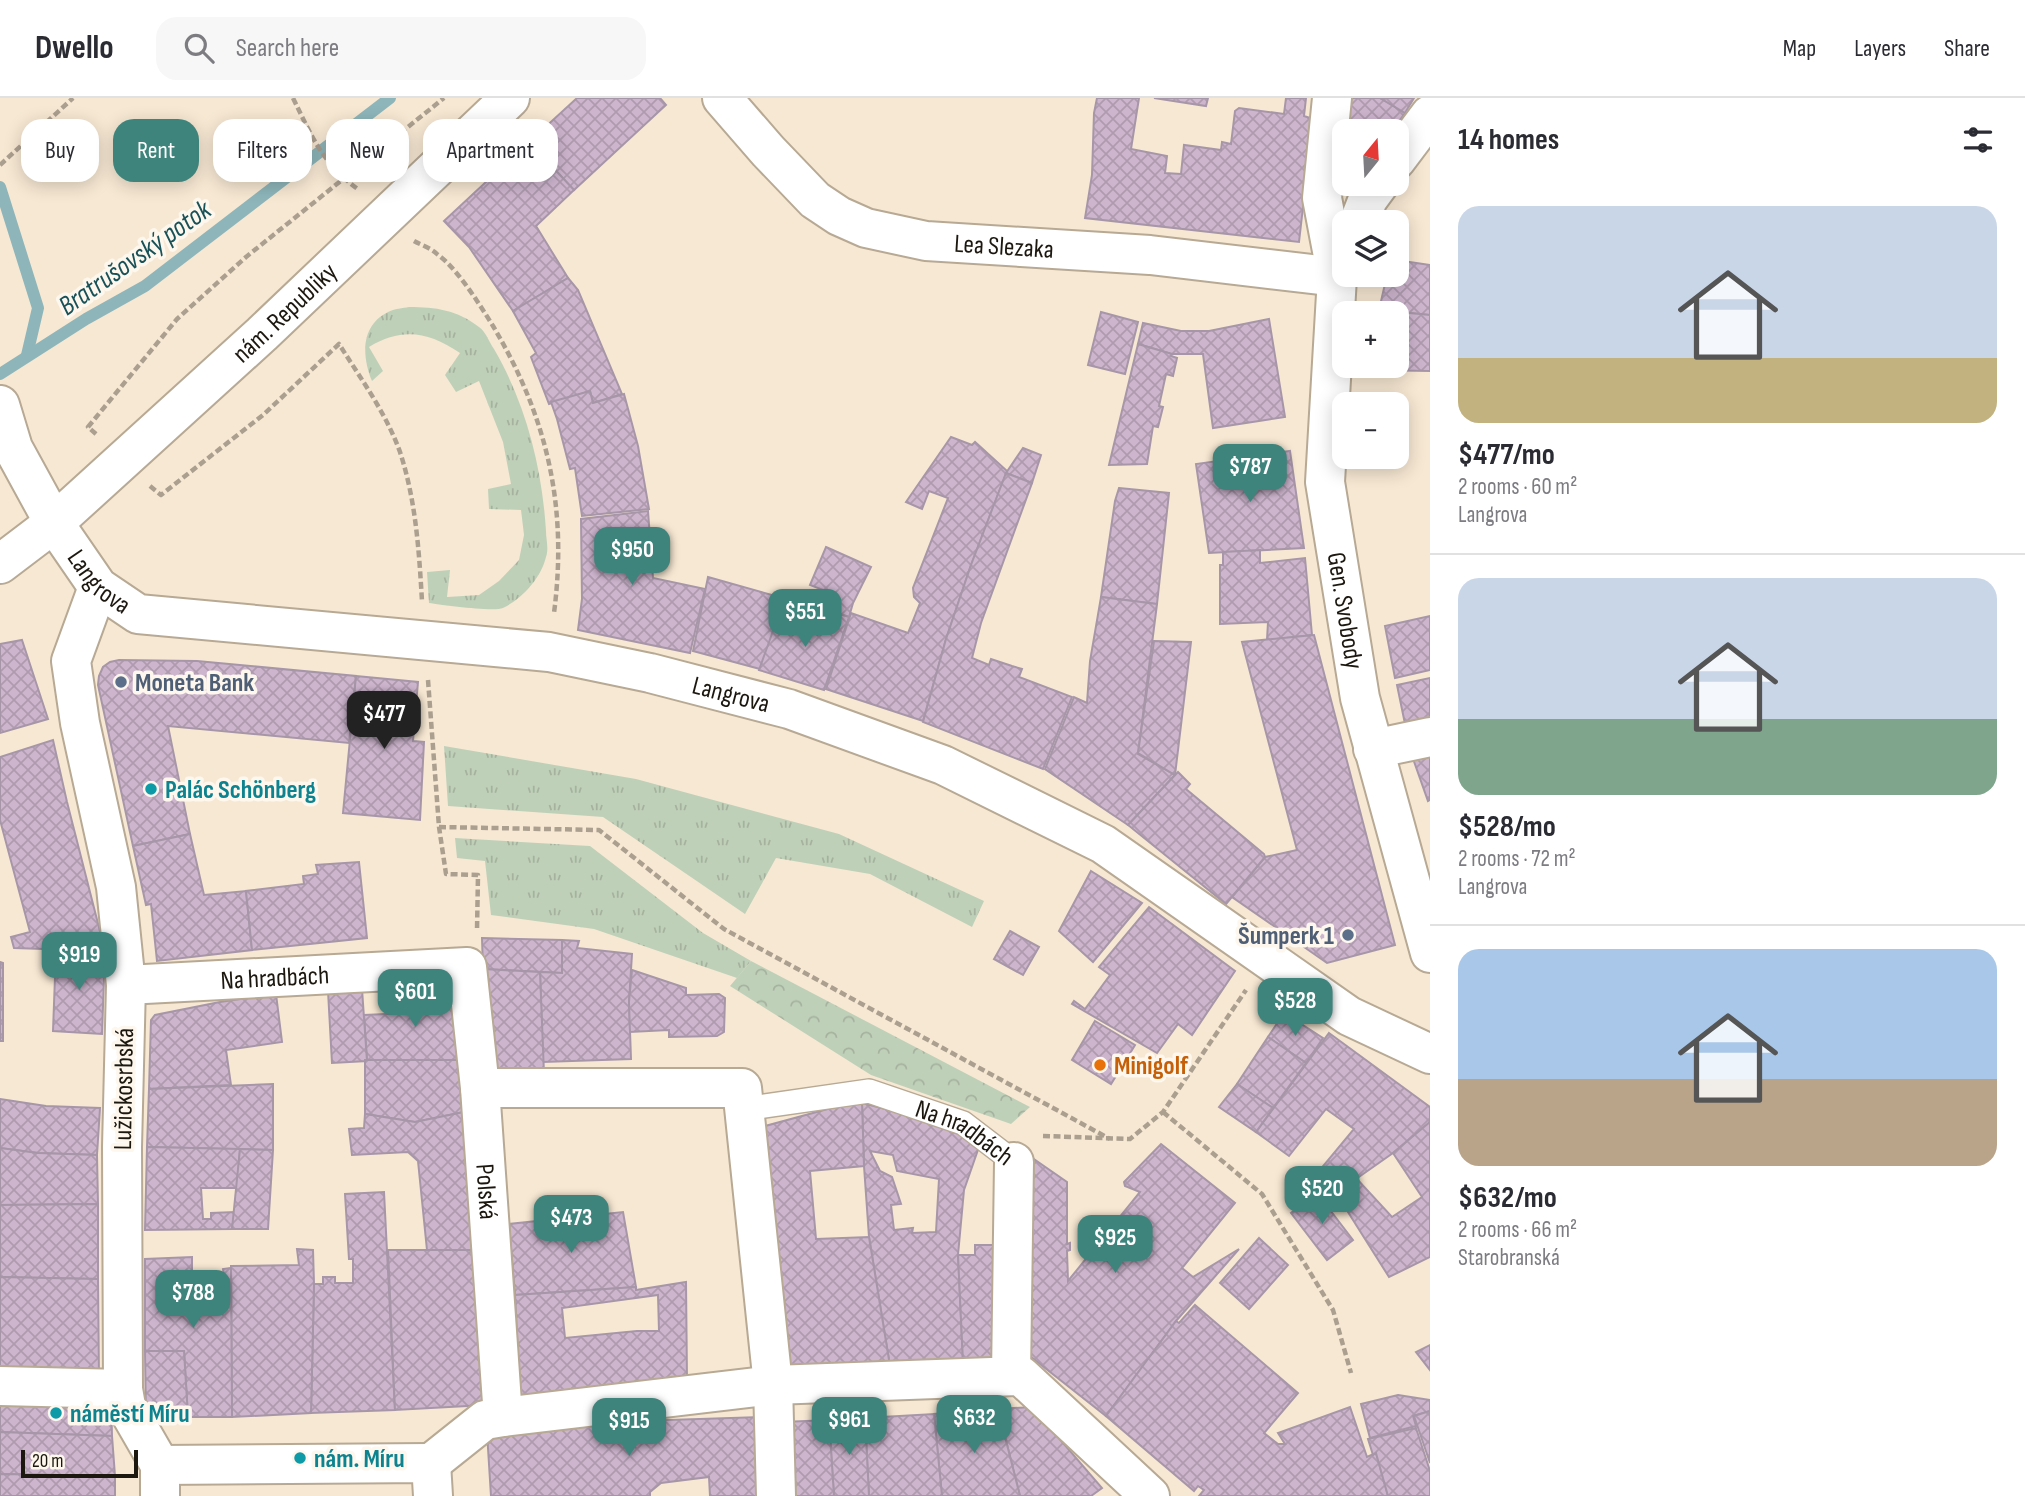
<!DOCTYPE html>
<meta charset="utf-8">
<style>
:root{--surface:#fff;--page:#f7f7f7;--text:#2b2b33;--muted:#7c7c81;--line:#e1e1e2;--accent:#3e847c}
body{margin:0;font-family:"Sofia Sans Condensed",sans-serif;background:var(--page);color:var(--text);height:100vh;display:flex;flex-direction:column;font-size:26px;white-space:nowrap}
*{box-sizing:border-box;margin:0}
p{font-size:23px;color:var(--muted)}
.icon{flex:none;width:38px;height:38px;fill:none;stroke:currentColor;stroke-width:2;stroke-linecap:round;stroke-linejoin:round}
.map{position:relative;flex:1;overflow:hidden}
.sheet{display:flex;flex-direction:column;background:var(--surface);width:595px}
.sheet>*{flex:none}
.guide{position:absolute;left:21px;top:21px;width:665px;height:63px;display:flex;gap:14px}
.needle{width:46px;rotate:18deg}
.fabs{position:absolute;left:1332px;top:21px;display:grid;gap:14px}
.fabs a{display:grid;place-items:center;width:77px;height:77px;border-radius:14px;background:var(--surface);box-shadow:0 4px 18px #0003;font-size:35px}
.scale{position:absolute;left:21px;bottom:18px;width:117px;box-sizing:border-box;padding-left:7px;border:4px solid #1c170f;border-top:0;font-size:19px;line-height:24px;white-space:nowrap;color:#1c170f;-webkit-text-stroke:5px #fdf7ee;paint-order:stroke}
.price{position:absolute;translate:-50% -60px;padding:0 16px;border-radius:14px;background:var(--accent);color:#fff;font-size:23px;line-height:46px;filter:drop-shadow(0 2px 4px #0008)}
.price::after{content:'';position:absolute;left:50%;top:42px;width:21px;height:16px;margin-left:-10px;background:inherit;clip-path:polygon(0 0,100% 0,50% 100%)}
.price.on{background:#222;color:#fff}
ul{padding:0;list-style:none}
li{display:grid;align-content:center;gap:14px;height:371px;padding:0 28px}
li+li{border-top:2px solid var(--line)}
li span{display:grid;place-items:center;height:217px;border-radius:21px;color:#555}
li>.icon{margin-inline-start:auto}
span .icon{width:126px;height:126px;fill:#fffc;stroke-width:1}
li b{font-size:30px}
h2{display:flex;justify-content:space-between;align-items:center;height:84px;padding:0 28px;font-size:30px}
.tag{padding:0 24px;border-radius:21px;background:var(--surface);box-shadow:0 4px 18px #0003;font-size:24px;line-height:63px}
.tag.on{background:var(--accent);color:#fff}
header{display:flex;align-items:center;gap:42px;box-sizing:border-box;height:98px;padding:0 35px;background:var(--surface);border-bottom:2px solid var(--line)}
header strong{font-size:33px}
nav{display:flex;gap:38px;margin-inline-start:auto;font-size:24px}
.search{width:490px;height:63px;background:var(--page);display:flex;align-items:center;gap:18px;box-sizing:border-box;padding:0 24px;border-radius:21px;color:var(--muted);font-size:26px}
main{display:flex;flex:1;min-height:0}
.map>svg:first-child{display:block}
</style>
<header>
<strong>Dwello</strong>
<div class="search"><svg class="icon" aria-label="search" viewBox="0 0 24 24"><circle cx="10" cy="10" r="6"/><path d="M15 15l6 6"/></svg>Search here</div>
<nav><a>Map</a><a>Layers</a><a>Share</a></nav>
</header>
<main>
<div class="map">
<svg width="1430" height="1398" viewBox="0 0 1430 1398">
<defs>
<pattern id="grass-tufts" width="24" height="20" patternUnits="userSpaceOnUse" patternTransform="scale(1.75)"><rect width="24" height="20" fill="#bfd0b9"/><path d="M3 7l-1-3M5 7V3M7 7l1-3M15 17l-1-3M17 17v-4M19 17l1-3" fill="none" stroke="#a4b29e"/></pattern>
<pattern id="forest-crowns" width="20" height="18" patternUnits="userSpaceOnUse" patternTransform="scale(1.75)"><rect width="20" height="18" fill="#bfd0b9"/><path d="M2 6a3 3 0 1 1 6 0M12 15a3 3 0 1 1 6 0" fill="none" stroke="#a4b29e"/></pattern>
<pattern id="building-cross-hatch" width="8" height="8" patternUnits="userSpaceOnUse" patternTransform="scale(1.75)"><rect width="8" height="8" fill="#cdb5ce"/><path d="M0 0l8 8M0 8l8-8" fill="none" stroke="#af9bb0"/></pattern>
</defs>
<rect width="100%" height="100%" fill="#f7e8d3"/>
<g fill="url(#grass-tufts)">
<path d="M409,209c27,0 48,3 70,20 7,5 10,15 15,22 32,55 48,118 52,182 0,8 3,18 0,26 -5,21 -24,42 -43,51 -10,4 -60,-3 -74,-5l-2,-31 23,-2 -3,27 32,-2 20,-14 20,-21 5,-25 -3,-25 -32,-1 -1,-20 23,-5 -8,-42 -24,-61 -23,11 -11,-17 15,-22c-32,-21 -57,-26 -91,-6l14,24 -11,10c-10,-24 -12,-55 16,-69 6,-3 15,-4 21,-5z"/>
<polygon points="444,648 636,681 839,736 984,803 972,829 870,776 776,760 745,816 603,719 448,708"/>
<polygon points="455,740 590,748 703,835 751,863 737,880 594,831 491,817 485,763 457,760"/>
</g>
<polygon fill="url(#forest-crowns)" points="751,863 1030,1009 1011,1026 871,977 730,888"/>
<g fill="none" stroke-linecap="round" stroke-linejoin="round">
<g stroke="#8eb6ba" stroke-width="12">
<polyline points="0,89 38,210 27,257"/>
<polyline points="0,276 86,221 145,188 390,0"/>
</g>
</g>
<g fill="url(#building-cross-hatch)" stroke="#a796a8" stroke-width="2" fill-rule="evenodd">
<polygon points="577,0 660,0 666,7 574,92 529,44"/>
<polygon points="1097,0 1139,0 1131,51 1167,58 1165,75 1181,76 1184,47 1221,52 1222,44 1231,46 1235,13 1239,10 1284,16 1286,0 1306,0 1304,18 1313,21 1299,144 1085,120 1092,77 1094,15"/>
<polygon points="1154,0 1208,0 1206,8"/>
<polygon points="1348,0 1380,0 1405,15 1392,33 1344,33"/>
<polygon points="1380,0 1414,0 1405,15"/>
<polygon points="529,44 574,92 536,128 568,180 513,213 469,149 444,123"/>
<polygon points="1396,162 1430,167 1430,217 1379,212 1387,177 1396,177"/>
<polygon points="568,180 578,192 622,296 593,305 590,293 549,306 531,259 536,255 513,213"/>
<polygon points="1379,212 1430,217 1430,273 1373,272 1373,268 1396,268 1396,215 1379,215"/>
<polygon points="1101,214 1138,224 1125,276 1088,267"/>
<polygon points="1269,221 1285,319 1213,330 1203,256 1172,256 1138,246 1143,225 1181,233 1209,233"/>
<polygon points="1138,246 1172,256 1171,258 1177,260 1173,278 1166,276 1159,308 1163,309 1158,329 1153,328 1147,366 1109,367"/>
<polygon points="590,293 593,305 624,296 638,348 649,411 582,418 575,370 570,371 557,321 551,304"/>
<polygon points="951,339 972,347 975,344 1007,373 971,467 946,541 923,623 826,591 851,515 908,535 920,505 914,499 913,490 948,400 929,393 922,411 906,404"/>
<polygon points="1023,350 1041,357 1032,385 1006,375"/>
<polygon points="1290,353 1304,450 1209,455 1196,366"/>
<polygon points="1006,375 1032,385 981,525 972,560 989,567 991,561 1012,568 1022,571 1019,579 1072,599 1043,671 923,624 946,541 971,467"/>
<polygon points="1119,390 1169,395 1157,506 1101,499 1115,403"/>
<polygon points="648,413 653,480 705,491 690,555 578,532 582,501 581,421"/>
<polygon points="826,449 871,469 853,505 849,519 821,510 826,493 810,487"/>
<polygon points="1260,452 1260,465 1305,460 1312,537 1267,542 1268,524 1220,526 1220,467 1223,467 1223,454"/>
<polygon points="708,479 786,501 760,571 693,553"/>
<polygon points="1101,499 1157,506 1138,656 1175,677 1128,727 1045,671 1074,599 1087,605 1090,563"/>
<polygon points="821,510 849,519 824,592 759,572 778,519 815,531"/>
<polygon points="1430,518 1430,572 1395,580 1385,528"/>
<polygon points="1314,537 1395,847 1327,865 1232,799 1265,759 1297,752 1242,544"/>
<polygon points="22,542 48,621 0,635 0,546"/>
<polygon points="1154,543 1191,544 1175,677 1138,655"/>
<polygon points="119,562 197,563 356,578 349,645 168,628 190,736 133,748 98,587 99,578 103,569 110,564"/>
<polygon points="356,578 418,584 413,643 424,644 420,722 343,715"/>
<polygon points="1430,580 1430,702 1428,703 1411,655 1397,587"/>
<polygon points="53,642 67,704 105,853 14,850 11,839 30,834 0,722 0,659"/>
<polygon points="1178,674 1190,686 1186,691 1264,756 1265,759 1226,806 1128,727"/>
<polygon points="190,736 204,797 246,793 252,852 157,863 151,806 146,807 133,748"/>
<polygon points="359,764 367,840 252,852 246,793 304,786 303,778 318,776 316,767"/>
<polygon points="1091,773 1142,805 1093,864 1059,833"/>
<polygon points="1149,809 1235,873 1192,937 1178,926 1157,955 1072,906 1074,903 1085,911 1110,877 1099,869"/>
<polygon points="1010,833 1039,849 1023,877 994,861"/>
<polygon points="482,840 562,842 562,875 483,871"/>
<polygon points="562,842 579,843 577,850 632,856 629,904 631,961 543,964 540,874 562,875"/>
<polygon points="56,852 105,853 102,936 53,933"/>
<polygon points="0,864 3,865 3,943 0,943"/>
<polygon points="483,871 540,874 544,976 485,977"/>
<polygon points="632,872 686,890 686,897 719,896 725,900 724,934 717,938 669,939 669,932 630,934 629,904"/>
<polygon points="449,888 458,962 367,963 364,917 410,915 407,889"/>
<polygon points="362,891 367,963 332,965 328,893"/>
<polygon points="276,896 282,944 226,952 231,987 149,991 151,922 155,917 220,904"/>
<polygon points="1284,915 1323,940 1306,965 1268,939"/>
<polygon points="1095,923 1135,947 1111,986 1072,962"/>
<polygon points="1329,935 1430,1009 1430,1024 1393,1055 1336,1095 1314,1079 1354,1031 1326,1011 1289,1058 1256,1034"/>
<polygon points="1268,939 1306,965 1273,1010 1237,986"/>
<polygon points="365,962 458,962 464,1014 415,1024 365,1016"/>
<polygon points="273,986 273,1052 147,1049 149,991"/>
<polygon points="1237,986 1273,1010 1256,1034 1219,1009"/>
<polygon points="0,1001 46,1008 100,1010 97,1057 38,1055 0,1050"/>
<path d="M862,1005l66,17 52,24 -16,46 -6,65 5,107 -73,4 -21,-129 -5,-71zM870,1053l23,4 4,16 42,8 -3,53 -24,1 1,-5 -19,2 -3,-25 10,-1 -9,-27 -12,-6z"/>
<polygon points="862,1005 864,1068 810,1073 816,1141 869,1139 890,1268 781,1276 758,1030 835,1009"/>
<polygon points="464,1014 481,1152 427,1152 418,1063 408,1054 352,1057 349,1031 364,1030 365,1016 415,1024"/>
<polygon points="1430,1024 1430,1159 1389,1179 1336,1095 1357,1081 1392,1119 1422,1099 1393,1055"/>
<polygon points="1161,1046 1235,1105 1182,1170 1193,1179 1239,1151 1176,1223 1106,1318 1026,1255 1025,1055 1067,1084 1067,1146 1070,1145 1070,1152 1067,1153 1068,1183 1140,1094 1125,1088 1124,1084"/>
<polygon points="147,1049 240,1051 237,1090 201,1090 203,1121 211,1121 211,1115 235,1114 232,1131 145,1132"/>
<polygon points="0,1050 38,1055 97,1057 98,1106 0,1107"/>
<polygon points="240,1051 273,1052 268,1131 232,1131"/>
<polygon points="384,1094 395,1312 311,1315 314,1186 323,1186 323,1179 335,1179 335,1185 353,1185 353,1161 349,1161 345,1096"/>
<polygon points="1317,1095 1353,1142 1327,1162 1291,1115"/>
<polygon points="98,1106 98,1181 0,1179 0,1107"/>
<polygon points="623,1114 636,1189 515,1197 509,1126"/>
<polygon points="1259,1140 1288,1167 1249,1211 1220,1185"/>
<polygon points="975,1147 1004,1147 1002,1260 963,1264 958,1157 975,1157"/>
<polygon points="297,1151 313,1152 314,1186 311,1315 232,1319 231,1168 299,1167"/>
<polygon points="388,1152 481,1152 485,1307 395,1312"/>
<polygon points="192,1159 192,1176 224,1177 223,1171 231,1170 232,1319 188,1319 184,1253 145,1253 145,1161"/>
<polygon points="0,1179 98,1181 99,1282 0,1283"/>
<path d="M686,1184l1,97 -51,7 -116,9 -5,-100 121,-8v3zM658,1197l1,36h-22l-72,7 -3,-30z"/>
<polygon points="1195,1207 1298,1295 1264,1335 1278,1346 1285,1346 1278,1335 1350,1309 1367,1359 1376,1355 1388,1398 1199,1398 1204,1392 1198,1388 1194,1393 1106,1318 1176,1223 1179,1225"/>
<polygon points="1430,1247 1430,1272 1416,1254"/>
<polygon points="145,1253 184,1253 188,1319 146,1320"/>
<polygon points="0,1296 111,1297 112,1338 0,1334"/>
<polygon points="1398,1297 1430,1302 1430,1313 1413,1318 1416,1328 1370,1340 1361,1306"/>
<polygon points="1032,1309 1102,1390 1091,1398 1020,1398 998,1311"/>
<polygon points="998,1311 1020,1398 942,1398 934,1316"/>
<polygon points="1430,1313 1430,1365 1414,1318"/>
<polygon points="934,1316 942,1398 869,1398 865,1320"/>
<polygon points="761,1319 766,1398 710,1398 709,1379 661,1385 650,1394 650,1398 491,1398 487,1334 637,1323"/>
<polygon points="865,1320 869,1398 834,1398 829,1322"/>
<polygon points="829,1322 834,1398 787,1398 783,1324"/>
<polygon points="1416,1330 1430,1373 1430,1398 1388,1398 1376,1355 1373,1357 1368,1341"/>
<polygon points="0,1334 112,1338 115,1378 0,1376"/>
<polygon points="0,1376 115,1378 115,1398 0,1398"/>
</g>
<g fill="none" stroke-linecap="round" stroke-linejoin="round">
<g stroke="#b7a994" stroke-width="26">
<g id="lane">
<path id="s1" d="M744,1011l125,-18 94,32 51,39"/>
</g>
</g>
<g stroke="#b7a994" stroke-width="42">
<g id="street">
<path id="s2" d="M722,0l46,53 47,49 24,16 27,12 60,13 224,14 187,22"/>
<polyline points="1332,0 1322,100 1337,179"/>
<polyline points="1396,62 1430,17"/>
<polyline points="1359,124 1368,101 1379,86"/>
<path id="s3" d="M1344,162l-7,17 -12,205 35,216 70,255"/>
<path id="s4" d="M0,307l13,43 41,75 44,64 40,27 411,38 101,21 139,36 154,56 160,79 246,172 81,38"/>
<path id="s5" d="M0,466l54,-41 208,-189 248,-236"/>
<polyline points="98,489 71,563 80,625 116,789 126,887 122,1049 123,1291 126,1308 160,1367 160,1398"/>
<polyline points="1373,651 1430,639"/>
<path id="s6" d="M126,887l341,-18 13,121 23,329"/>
<polyline points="480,990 742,990 773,1287 776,1398"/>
<polyline points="1011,1278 1014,1064"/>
<polyline points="0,1288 123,1291"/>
<polyline points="431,1365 485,1322 503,1319 773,1287 1021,1278 1150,1398"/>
<polyline points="160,1367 431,1365 433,1398"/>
</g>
</g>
<g stroke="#ab9f8f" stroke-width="4.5" stroke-dasharray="7 3.5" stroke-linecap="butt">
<path d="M293,0c19,39 29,65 66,92"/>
<polyline points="0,67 73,0"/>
<path d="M414,143c7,4 17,7 23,13 20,14 43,51 56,72 54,91 75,180 61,287"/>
<polyline points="96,336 88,329 177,221 246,159 444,0"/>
<path d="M150,388l11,9 102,-80 76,-71c22,35 47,69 61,108 16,49 19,99 22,149"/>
<polyline points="428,582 439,729 446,776 478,777 477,832"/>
<polyline points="439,729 599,732 724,831 1110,1041"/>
<polyline points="1163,1014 1262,1096 1333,1212 1351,1275"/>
<polyline points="1043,1038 1130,1041 1163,1014 1246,892"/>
</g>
<use href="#lane" stroke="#fff" stroke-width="23"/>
<use href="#street" stroke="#fff" stroke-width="38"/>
</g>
<g fill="#5c6f8a" stroke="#fdf7ee" stroke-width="2.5">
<circle cx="121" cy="584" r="7"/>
<circle cx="1348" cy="837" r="7"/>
</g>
<g fill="#0f9aa8" stroke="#fdf7ee" stroke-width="2.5">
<circle cx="151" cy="691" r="7"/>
<circle cx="56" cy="1315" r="7"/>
<circle cx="300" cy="1360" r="7"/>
</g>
<circle fill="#e8710a" stroke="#fdf7ee" stroke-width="2.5" cx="1100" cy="967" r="7"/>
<g text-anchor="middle" stroke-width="7" stroke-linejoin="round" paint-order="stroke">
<g font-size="26" fill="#1c170f" stroke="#fdf7ee">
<text dy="9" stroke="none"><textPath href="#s2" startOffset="336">Lea Slezaka</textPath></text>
<text dy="9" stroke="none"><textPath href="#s5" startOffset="380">nám. Republiky</textPath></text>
<text dy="9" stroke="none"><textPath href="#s4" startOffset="205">Langrova</textPath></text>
<text dy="9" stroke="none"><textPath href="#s3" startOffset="354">Gen. Svobody</textPath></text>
<text dy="9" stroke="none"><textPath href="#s4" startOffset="856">Langrova</textPath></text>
<text dy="9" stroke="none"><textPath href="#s6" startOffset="149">Na hradbách</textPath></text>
<text transform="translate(123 991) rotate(-89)" y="9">Lužickosrbská</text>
<text dy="9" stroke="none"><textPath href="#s1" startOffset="231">Na hradbách</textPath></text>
<text dy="9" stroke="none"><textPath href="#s6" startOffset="567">Polská</textPath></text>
</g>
<g font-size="26" font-weight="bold" fill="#4e5e75" stroke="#fdf7ee" text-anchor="start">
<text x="135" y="593">Moneta Bank</text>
<text x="1334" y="846" text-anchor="end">Šumperk 1</text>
</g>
<g font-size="26" font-weight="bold" fill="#0d838f" stroke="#fdf7ee" text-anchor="start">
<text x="165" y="700">Palác Schönberg</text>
<text x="70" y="1324">náměstí Míru</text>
<text x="314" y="1369">nám. Míru</text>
</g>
<g font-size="26" font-weight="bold" fill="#c56008" stroke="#fdf7ee" text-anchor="start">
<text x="1114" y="976">Minigolf</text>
</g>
<g font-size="28" font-style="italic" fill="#185157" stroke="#fdf7ee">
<text transform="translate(134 159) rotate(-35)" y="10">Bratrušovský potok</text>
</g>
</g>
</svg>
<div class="fabs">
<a><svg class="needle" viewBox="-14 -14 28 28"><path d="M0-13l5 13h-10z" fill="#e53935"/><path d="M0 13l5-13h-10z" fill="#7c7c81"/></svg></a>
<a><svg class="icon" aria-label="layers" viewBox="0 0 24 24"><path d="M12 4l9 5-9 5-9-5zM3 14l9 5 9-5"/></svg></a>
<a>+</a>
<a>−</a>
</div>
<div class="scale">20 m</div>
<b class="price" style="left:1250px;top:406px">$787</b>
<b class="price" style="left:632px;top:489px">$950</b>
<b class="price" style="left:805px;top:551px">$551</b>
<b class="price on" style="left:384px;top:653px">$477</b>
<b class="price" style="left:79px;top:894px">$919</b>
<b class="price" style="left:415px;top:931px">$601</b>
<b class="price" style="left:1295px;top:940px">$528</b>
<b class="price" style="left:1322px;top:1128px">$520</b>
<b class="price" style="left:571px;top:1157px">$473</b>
<b class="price" style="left:1115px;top:1177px">$925</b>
<b class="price" style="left:193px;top:1232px">$788</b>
<b class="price" style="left:974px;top:1357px">$632</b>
<b class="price" style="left:849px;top:1359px">$961</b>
<b class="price" style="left:629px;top:1360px">$915</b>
<div class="guide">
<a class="tag">Buy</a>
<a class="tag on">Rent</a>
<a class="tag">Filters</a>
<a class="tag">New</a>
<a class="tag">Apartment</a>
</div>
</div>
<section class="sheet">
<h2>14 homes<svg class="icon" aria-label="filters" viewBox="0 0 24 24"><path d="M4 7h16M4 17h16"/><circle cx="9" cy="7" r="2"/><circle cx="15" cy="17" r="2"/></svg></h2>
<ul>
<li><span style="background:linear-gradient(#c9d6e8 70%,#c2b280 0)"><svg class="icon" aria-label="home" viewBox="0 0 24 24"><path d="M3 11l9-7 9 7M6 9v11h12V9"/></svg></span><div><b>$477/mo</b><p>2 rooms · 60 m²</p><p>Langrova</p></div></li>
<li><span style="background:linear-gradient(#c9d6e8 65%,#7fa58c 0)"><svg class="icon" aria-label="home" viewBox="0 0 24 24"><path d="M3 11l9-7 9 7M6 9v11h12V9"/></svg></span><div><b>$528/mo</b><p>2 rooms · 72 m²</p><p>Langrova</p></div></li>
<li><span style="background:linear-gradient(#a9c7e8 60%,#b9a48a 0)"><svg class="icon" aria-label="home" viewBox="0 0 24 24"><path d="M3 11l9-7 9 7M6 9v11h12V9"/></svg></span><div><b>$632/mo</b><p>2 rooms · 66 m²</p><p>Starobranská</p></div></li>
</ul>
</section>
</main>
